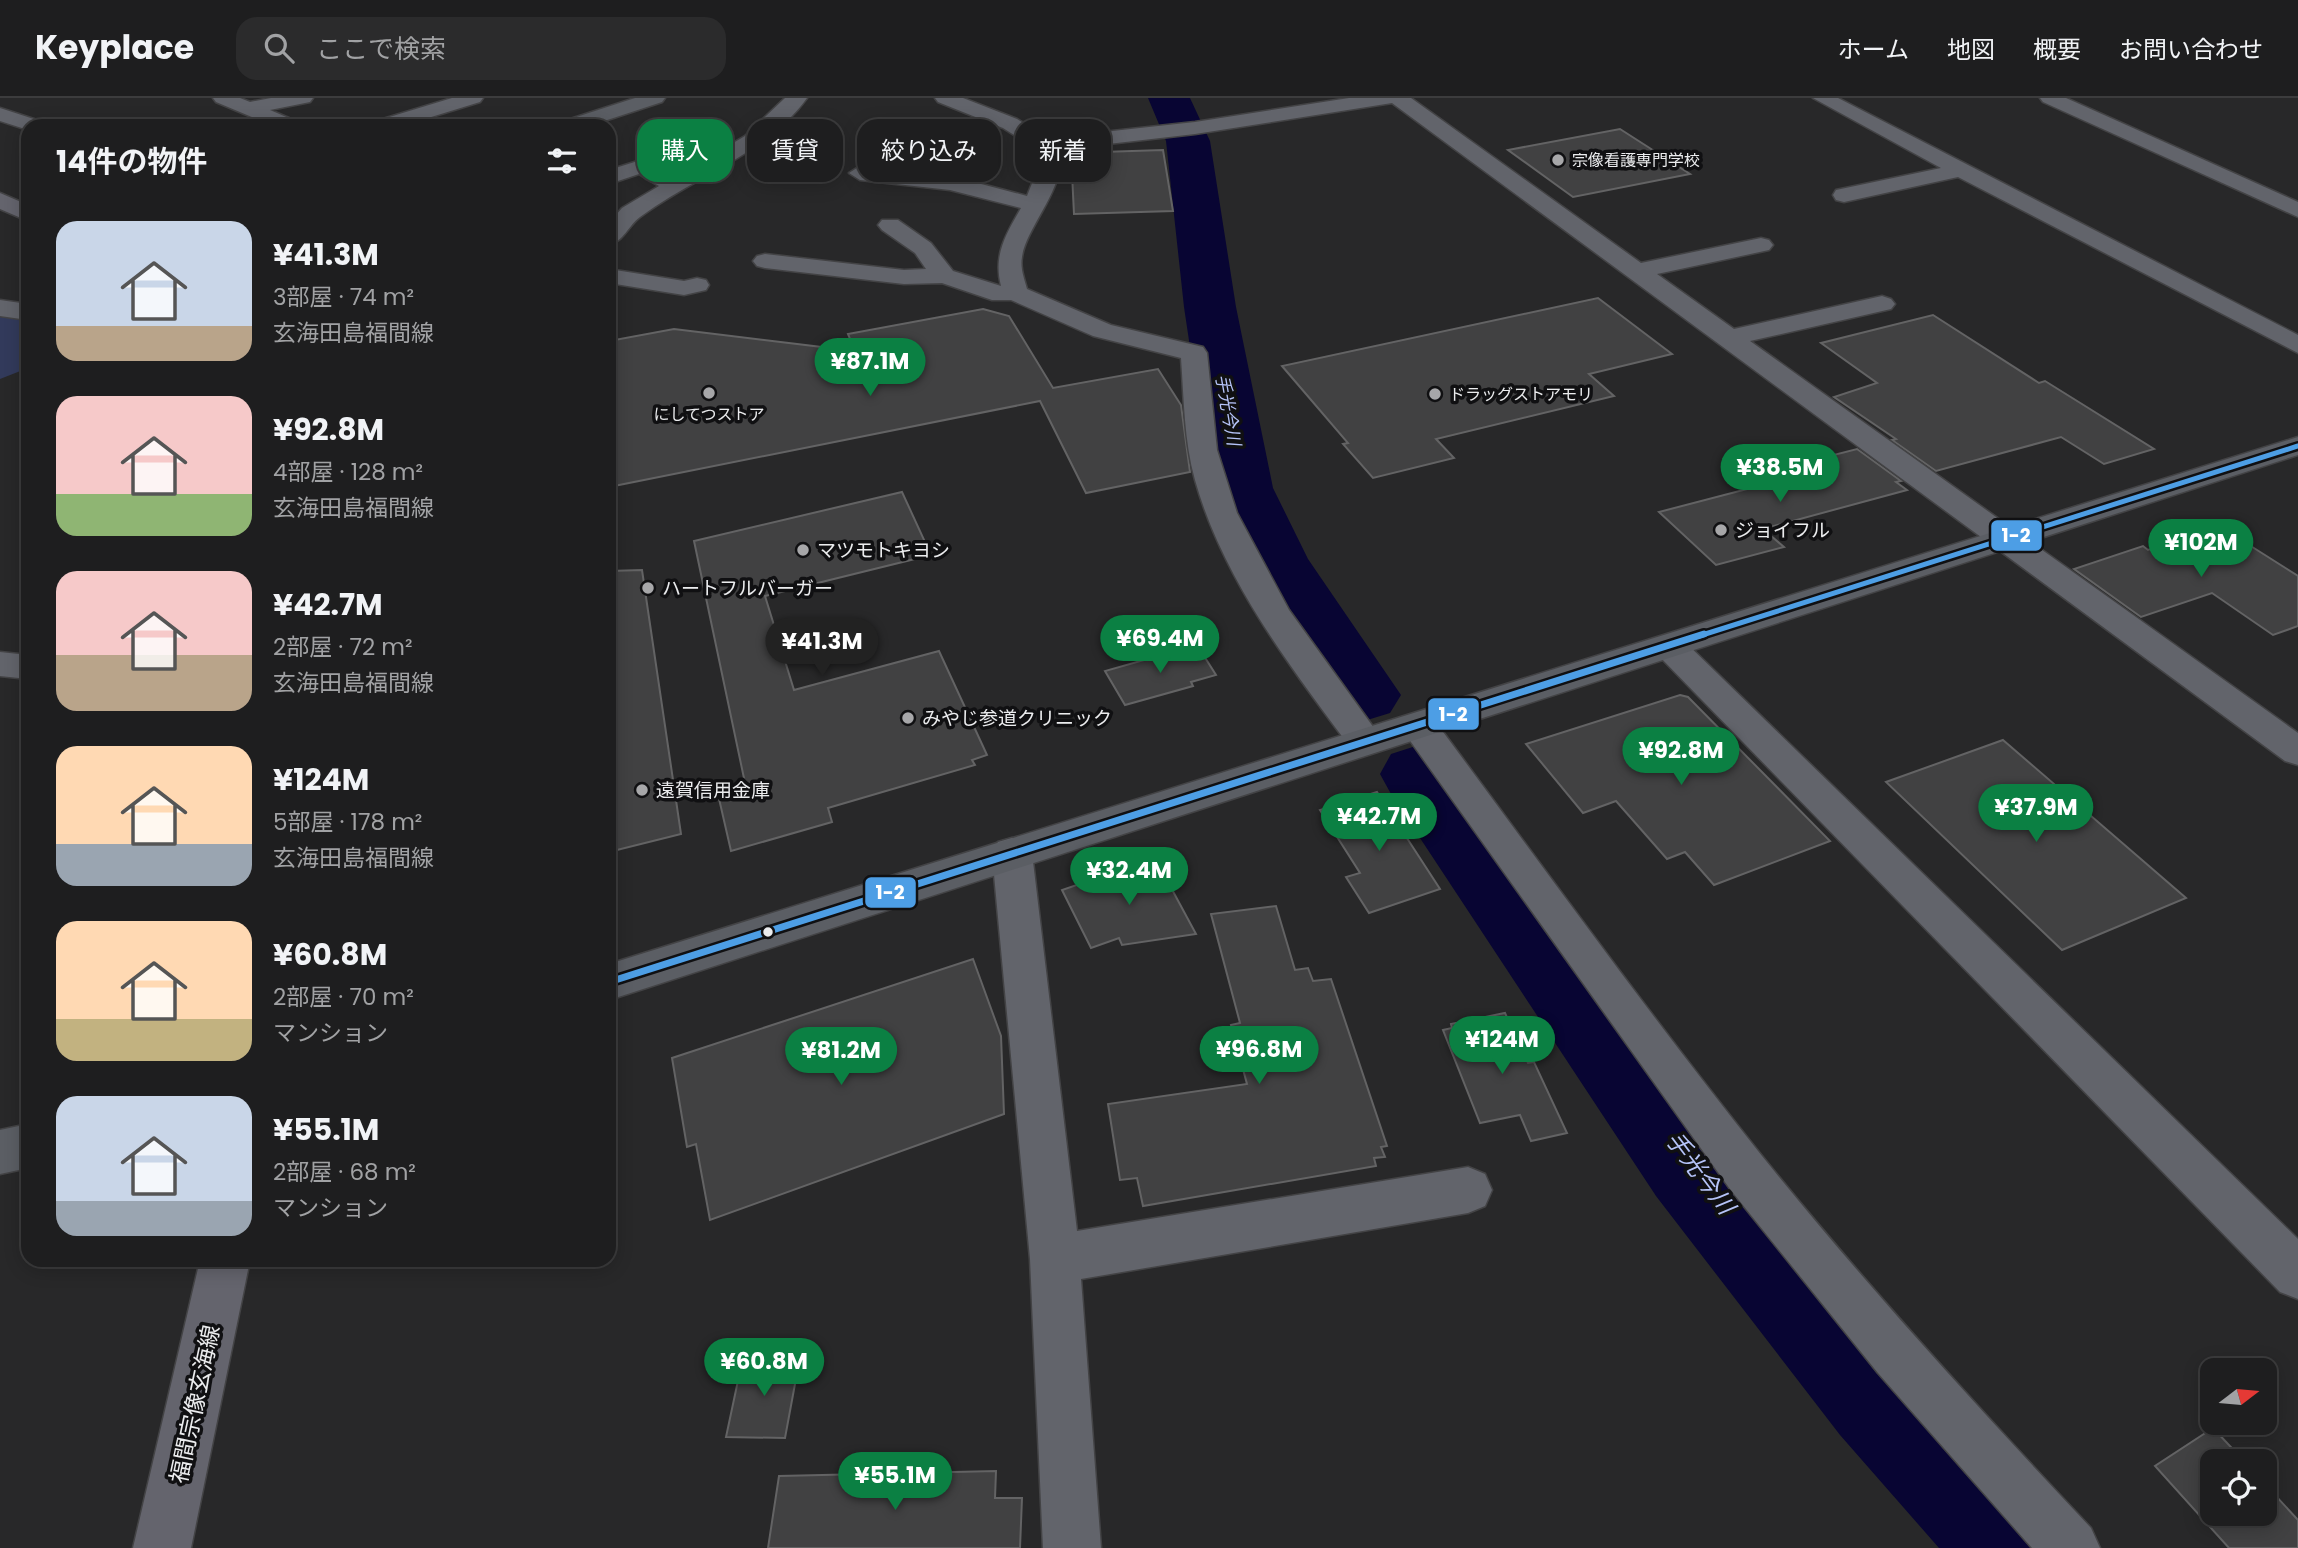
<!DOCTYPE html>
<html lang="ja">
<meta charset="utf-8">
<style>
:root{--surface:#1e1e1f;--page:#2b2b2c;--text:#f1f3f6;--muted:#a1a2a4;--line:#3c3c3d;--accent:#0b8043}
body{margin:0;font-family:Poppins,"Noto Sans JP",sans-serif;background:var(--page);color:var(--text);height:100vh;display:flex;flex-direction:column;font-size:26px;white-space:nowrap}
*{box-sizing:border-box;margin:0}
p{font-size:23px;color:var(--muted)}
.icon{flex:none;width:38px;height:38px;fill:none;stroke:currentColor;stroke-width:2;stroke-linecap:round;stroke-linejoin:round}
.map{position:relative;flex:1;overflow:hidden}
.drawer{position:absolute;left:21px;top:21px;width:595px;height:1148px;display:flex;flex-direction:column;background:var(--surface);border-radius:21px;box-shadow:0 4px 18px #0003,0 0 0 2px var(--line)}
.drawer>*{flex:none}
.guide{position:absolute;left:637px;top:21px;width:665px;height:63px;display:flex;gap:14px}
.needle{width:46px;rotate:74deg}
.fabs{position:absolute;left:2200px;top:1260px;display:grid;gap:14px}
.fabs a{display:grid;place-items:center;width:77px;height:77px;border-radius:14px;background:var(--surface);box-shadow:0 4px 18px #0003,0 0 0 2px var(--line);font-size:35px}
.price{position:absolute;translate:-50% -60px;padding:0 16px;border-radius:24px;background:var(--accent);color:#fff;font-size:23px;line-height:46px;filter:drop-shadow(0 2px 4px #0008)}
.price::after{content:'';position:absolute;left:50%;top:42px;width:21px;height:16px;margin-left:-10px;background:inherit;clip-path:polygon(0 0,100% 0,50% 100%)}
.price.current{background:#222;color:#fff}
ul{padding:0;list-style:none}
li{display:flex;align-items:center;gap:21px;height:175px;padding:0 35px}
li span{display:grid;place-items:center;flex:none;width:196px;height:140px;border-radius:21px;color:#555}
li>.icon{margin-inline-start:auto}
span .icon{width:84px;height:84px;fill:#fffc;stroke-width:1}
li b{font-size:30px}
h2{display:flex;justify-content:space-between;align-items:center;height:84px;padding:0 35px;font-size:30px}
.tag{padding:0 24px;border-radius:21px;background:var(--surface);box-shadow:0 4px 18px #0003,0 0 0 2px var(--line);font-size:24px;line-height:63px}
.tag.current{background:var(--accent);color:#fff}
header{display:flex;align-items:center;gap:42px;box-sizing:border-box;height:98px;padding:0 35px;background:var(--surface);border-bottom:2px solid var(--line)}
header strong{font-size:33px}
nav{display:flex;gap:38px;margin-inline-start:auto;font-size:24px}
.search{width:490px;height:63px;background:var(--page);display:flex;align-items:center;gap:18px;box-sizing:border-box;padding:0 24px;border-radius:21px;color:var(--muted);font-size:26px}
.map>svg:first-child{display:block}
</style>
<header>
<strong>Keyplace</strong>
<div class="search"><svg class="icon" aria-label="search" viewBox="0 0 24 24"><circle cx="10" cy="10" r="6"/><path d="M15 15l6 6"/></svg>ここで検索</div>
<nav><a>ホーム</a><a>地図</a><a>概要</a><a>お問い合わせ</a></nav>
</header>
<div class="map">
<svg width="2298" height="1450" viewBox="0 0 2298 1450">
<rect width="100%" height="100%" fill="#282829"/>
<polygon fill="#323a5b" points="0,219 28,222 28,270 0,281"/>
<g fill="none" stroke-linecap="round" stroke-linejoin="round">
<path fill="#080533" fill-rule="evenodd" d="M2000,1420l42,23 3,7c-19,0 -46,0 -55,-20l3,-7z"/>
<g fill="#080533" fill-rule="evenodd">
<polygon points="1148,0 1190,0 1210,43 1236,209 1273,390 1308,461 1401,597 1390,615 1364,623 1338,615 1243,464 1211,390 1184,209 1166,43"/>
<polygon points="1419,647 1447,656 1726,1032 1918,1259 2042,1388 2070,1450 1939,1450 1840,1337 1656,1098 1391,696 1380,676 1391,656"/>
</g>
</g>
<g fill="#414142" stroke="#636364" stroke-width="2">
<polygon points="1620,31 1690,76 1573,99 1508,52"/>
<polygon points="1163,52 1173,113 1074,116 1071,55"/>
<polygon points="1598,200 1672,256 1589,276 1614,298 1436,341 1454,360 1373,380 1343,346 1348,345 1282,268"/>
<polygon points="983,211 1009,218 1053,290 1158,271 1181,307 1190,374 1086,395 1040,303 609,389 609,243 674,231 855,253 848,236"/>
<polygon points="1933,217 2039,285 2045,283 2154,351 2104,366 2061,339 1936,373 1892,342 1896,341 1834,299 1877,285 1821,245"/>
<polygon points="1857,351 1901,383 1896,384 1907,392 1763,431 1784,449 1716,467 1659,414 1774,384 1763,375"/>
<polygon points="902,394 931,457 765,498 794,592 939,553 987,657 972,662 975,667 828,710 832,724 731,753 717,692 745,685 694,443"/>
<polygon points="2214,430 2241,447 2246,445 2298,478 2298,528 2273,537 2212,495 2141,519 2074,471 2143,448 2148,452"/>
<polygon points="642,472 681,736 609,754 609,473"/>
<polygon points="1197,547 1216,577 1191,584 1193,588 1125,607 1105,573"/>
<polygon points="1680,597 1688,599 1830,743 1714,787 1685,754 1667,761 1616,703 1583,715 1526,646"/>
<polygon points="2003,642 2186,800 2062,852 1886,684"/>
<polygon points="1377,694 1440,791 1369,815 1346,779 1360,775 1320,712"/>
<polygon points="1155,760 1196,836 1122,847 1119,840 1091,850 1062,792"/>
<polygon points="1276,808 1295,872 1308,870 1313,883 1331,881 1387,1048 1381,1049 1385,1059 1374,1060 1376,1068 1143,1108 1137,1080 1120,1082 1108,1006 1247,986 1231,927 1240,925 1211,816"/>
<polygon points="973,861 1001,938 1004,1016 710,1122 696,1046 687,1049 672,960"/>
<polygon points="1505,915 1528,965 1534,964 1567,1035 1531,1043 1520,1017 1480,1025 1443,932 1452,930 1451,926"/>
<polygon points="743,1259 800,1259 785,1340 726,1339"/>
<polygon points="2213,1330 2244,1363 2212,1363 2212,1416 2264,1416 2264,1385 2298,1422 2298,1450 2229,1450 2155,1368"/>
<polygon points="996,1373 995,1400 1022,1400 1020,1450 768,1450 779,1378"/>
</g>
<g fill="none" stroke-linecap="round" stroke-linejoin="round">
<g stroke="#434345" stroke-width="3">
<g id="street">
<polygon points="213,0 240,0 250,4 271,0 313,0 310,4 270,12 298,24 301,28 273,28 216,4"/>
<polygon points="452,0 483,0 480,4 402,28 370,28 373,24"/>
<path d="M785,0h22c-41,57 -113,78 -167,119 -12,9 -16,24 -31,28v-22l13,-15 37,-22 -20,-12 -30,10v-14l32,-10 34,17 70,-41z"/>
<path d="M935,0h28l54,21 31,19 147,-16 154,-24h62l230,165 120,-25 8,2 4,5 -4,5 -112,24 77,55 148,-33 9,3 4,5 -4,5 -141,32 548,392v32l-13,-4 -893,-658 -197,31 -139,16c17,29 -30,76 -34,107 -2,11 2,21 5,32l84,36 92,22 4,6 10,97 20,63 52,97 95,132 -5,9 -13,4 -13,-4c-61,-82 -130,-171 -158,-271 -11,-39 -11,-81 -14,-122l-88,-22 -82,-36h-19l-50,-17 -38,1 -139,-16 -8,-2 -4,-5 4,-5 8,-2 139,16 22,-1 -11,-16 -33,-23 -4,-5 4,-5h16l33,23 22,28 48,15c-8,-31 5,-52 20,-78l-71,-18 -90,-10 -11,-7 11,-7 91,10 76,20 11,-28 -5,-21 -30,-19 -65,-26z"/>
<polygon points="1813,0 1838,0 2298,237 2298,255 1958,79 1844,104 1836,102 1833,97 1836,92 1941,70"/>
<polygon points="2040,0 2066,0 2298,104 2298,119 2043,4"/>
<polygon points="0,10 43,24 46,28 28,28 28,32 0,23"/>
<polygon points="609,171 684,183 697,180 706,182 709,187 706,192 684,197 609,185"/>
<polygon points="0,202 28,206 28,222 0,218"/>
<polygon points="1670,538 1682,541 2298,1141 2298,1201 2280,1194 1658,557 1653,549 1658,541"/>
<polygon points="0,554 28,557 28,581 0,578"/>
<path d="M1419,615l13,4c109,147 216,296 330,439 104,129 215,251 329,372l9,20h-68l-154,-175 -148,-184 -324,-454 -5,-9 5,-9z"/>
<polygon points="1012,740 1026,744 1032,755 1077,1133 1468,1069 1485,1076 1492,1092 1485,1108 1468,1115 1081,1181 1101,1450 1043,1450 1030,1161 992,755 998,744"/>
</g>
</g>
<g stroke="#434345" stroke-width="3">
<g id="secondary">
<polygon points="635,0 665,0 662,4 589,28 558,28 561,24"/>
<polygon points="2298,339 2298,357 609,902 609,866"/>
<polygon points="28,1026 28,1070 0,1076 0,1032"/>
</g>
</g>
<g stroke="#434345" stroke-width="3">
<g id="primary">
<polygon points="0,95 28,107 28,123 0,111"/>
<polygon points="200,1162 250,1162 191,1450 133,1450"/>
</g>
</g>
<use href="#street" fill="#62646b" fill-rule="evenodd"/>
<use href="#secondary" fill="#5b5e64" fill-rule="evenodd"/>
<use href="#primary" fill="#64646d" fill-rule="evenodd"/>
<g stroke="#101012" stroke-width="10">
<polyline id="bus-1-far1" points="1699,538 2298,348"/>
</g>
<g stroke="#101012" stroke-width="12">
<polyline id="bus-1" points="609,884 1704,536"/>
</g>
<use href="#bus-1-far1" stroke="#4d9ee5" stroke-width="5"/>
<use href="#bus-1" stroke="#4d9ee5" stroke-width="7"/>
</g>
<g fill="#a7a7a9" stroke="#101012" stroke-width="2.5">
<circle cx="1558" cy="62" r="7"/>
<circle cx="709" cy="295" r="7"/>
<circle cx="1435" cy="296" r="7"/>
<circle cx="1721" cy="432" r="7"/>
<circle cx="803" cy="452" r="7"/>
<circle cx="648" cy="490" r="7"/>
<circle cx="908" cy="620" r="7"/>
<circle cx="642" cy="692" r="7"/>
</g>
<circle fill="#ebecee" stroke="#101012" stroke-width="2.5" cx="768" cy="834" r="6"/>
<g text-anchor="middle" stroke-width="7" stroke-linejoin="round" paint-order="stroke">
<g font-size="16" fill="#ebecee" stroke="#101012" text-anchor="start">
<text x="1572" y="68">宗像看護専門学校</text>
<text x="1449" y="302">ドラッグストアモリ</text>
<text x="709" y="322" text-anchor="middle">にしてつストア</text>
</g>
<g font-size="18" font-style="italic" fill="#b5c3f8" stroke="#101012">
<text transform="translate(1228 312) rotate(80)" y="6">手光今川</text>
</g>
<g font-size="19" fill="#ebecee" stroke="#101012" text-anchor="start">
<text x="1735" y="439">ジョイフル</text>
<text x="817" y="459">マツモトキヨシ</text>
<text x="662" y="497">ハートフルバーガー</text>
<text x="922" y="627">みやじ参道クリニック</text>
<text x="656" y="699">遠賀信用金庫</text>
</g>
<g font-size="23" fill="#ebecee" stroke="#101012">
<text transform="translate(195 1306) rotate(-78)" y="8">福間宗像玄海線</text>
</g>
<g font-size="24" font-style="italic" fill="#b5c3f8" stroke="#101012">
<text transform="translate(1700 1075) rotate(53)" y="8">手光今川</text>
</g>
</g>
<g stroke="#101012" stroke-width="2.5">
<rect x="1990" y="421" width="53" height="33" rx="7" fill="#4d9ee5"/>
<rect x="1427" y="599" width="53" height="34" rx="7" fill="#4d9ee5"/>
<rect x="864" y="778" width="53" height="33" rx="7" fill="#4d9ee5"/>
</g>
<g font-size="19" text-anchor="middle" font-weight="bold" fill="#fff">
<text x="2016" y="444">1-2</text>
<text x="1453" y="623">1-2</text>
<text x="890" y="801">1-2</text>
</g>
</svg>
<div class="fabs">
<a><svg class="needle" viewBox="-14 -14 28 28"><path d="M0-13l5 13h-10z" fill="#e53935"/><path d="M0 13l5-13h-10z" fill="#a1a2a4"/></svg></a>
<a><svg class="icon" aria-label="locate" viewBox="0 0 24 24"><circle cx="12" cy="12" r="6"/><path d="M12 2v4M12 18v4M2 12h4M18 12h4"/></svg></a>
</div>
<b class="price" style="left:870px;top:300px">¥87.1M</b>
<b class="price" style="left:1780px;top:406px">¥38.5M</b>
<b class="price" style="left:2201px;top:481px">¥102M</b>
<b class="price" style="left:1160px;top:577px">¥69.4M</b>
<b class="price current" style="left:822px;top:580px">¥41.3M</b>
<b class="price" style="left:1681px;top:689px">¥92.8M</b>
<b class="price" style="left:2036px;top:746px">¥37.9M</b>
<b class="price" style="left:1379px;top:755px">¥42.7M</b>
<b class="price" style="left:1129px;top:809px">¥32.4M</b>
<b class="price" style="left:1502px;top:978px">¥124M</b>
<b class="price" style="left:1259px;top:988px">¥96.8M</b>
<b class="price" style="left:841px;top:989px">¥81.2M</b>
<b class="price" style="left:764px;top:1300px">¥60.8M</b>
<b class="price" style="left:895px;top:1414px">¥55.1M</b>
<div class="guide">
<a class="tag current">購入</a>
<a class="tag">賃貸</a>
<a class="tag">絞り込み</a>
<a class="tag">新着</a>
</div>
<section class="drawer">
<h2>14件の物件<svg class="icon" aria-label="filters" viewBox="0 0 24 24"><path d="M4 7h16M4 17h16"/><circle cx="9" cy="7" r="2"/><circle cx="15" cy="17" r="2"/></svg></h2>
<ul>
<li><span style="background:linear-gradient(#c9d6e8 75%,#b9a48a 0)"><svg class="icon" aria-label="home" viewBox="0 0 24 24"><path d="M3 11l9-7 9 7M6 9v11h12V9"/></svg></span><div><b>¥41.3M</b><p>3部屋 · 74 m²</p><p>玄海田島福間線</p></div></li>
<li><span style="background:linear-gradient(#f6c9c9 70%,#8fb573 0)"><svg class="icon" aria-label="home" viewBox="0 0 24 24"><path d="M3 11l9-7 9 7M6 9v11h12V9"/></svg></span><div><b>¥92.8M</b><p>4部屋 · 128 m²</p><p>玄海田島福間線</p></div></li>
<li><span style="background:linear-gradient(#f6c9c9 60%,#b9a48a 0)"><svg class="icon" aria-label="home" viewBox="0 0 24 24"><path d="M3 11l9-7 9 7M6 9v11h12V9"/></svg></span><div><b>¥42.7M</b><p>2部屋 · 72 m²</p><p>玄海田島福間線</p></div></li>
<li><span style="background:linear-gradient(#ffd9b3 70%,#9aa5b1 0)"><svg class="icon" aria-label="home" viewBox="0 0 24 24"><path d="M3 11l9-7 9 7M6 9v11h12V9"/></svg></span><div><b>¥124M</b><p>5部屋 · 178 m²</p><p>玄海田島福間線</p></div></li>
<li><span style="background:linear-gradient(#ffd9b3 70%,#c2b280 0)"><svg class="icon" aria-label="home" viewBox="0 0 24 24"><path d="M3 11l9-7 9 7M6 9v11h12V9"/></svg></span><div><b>¥60.8M</b><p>2部屋 · 70 m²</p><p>マンション</p></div></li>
<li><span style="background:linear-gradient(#c9d6e8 75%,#9aa5b1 0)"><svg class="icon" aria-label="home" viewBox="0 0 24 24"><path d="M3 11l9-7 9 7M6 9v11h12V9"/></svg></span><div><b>¥55.1M</b><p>2部屋 · 68 m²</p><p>マンション</p></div></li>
</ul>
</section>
</div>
